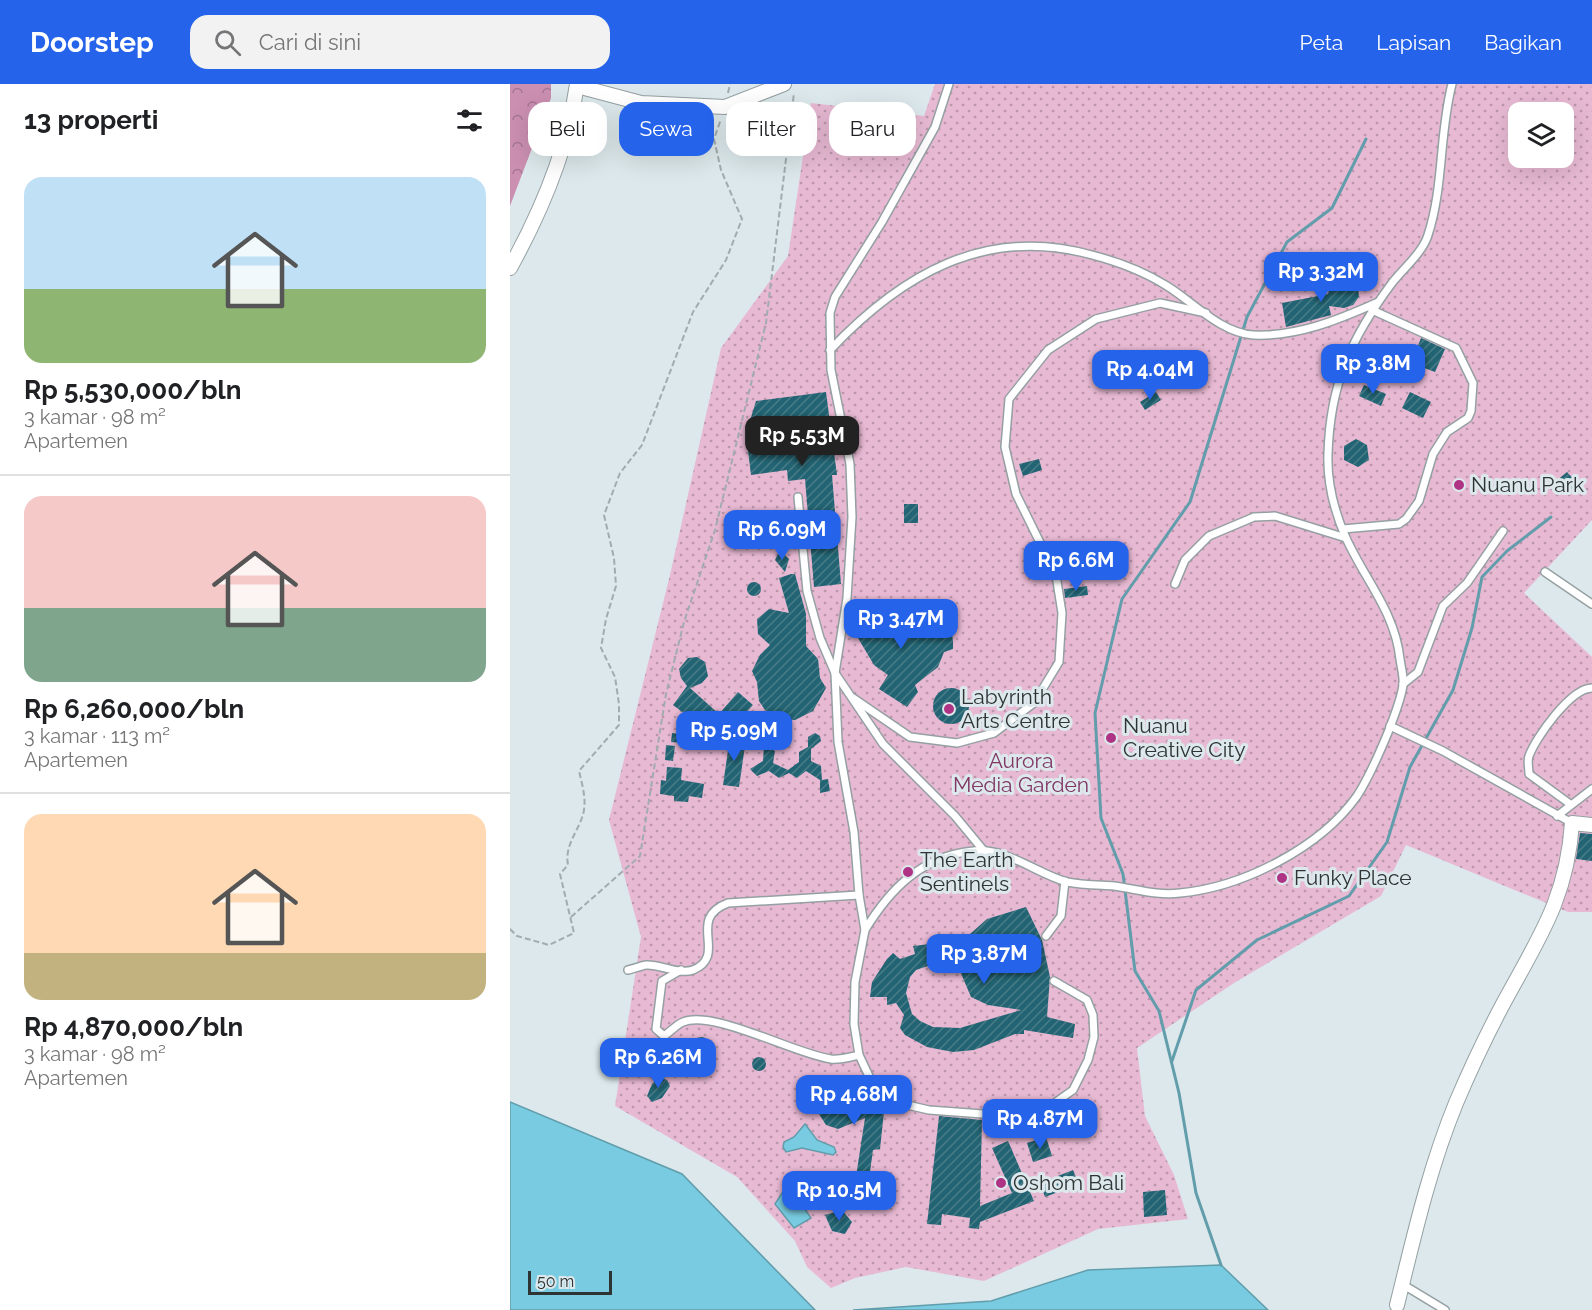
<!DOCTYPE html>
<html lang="id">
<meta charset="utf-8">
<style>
:root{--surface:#fff;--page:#f2f2f2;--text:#202124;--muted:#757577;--line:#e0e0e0;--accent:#2563eb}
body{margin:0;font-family:Raleway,sans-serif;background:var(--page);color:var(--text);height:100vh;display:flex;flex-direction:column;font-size:22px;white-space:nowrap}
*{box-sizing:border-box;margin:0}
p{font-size:20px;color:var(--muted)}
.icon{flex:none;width:33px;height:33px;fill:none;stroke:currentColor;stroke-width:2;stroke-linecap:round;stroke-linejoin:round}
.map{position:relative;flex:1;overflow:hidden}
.side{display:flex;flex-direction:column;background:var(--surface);width:510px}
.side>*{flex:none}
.guide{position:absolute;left:18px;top:18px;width:570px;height:54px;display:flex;gap:12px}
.controls{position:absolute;left:998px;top:18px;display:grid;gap:12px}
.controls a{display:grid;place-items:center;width:66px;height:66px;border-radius:12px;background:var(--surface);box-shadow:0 6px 24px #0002;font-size:30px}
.scale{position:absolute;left:18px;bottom:15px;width:84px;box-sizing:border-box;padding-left:6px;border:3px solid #2e3334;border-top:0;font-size:16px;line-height:21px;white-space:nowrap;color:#2e3334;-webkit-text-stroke:4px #dce8eb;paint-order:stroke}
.price{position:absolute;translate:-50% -51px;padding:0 14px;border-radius:12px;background:var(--accent);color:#fff;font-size:20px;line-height:39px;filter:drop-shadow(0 2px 3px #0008)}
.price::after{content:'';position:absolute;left:50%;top:36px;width:18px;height:14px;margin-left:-9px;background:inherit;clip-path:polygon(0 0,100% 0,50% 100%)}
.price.selected{background:#222;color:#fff}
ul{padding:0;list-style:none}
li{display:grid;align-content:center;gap:12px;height:318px;padding:0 24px}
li+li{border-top:2px solid var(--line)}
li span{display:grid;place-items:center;height:186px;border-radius:18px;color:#555}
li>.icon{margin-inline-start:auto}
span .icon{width:108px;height:108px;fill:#fffc;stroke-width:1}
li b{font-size:26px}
h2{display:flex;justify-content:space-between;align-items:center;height:72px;padding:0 24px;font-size:26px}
.tag{padding:0 21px;border-radius:18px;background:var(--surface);box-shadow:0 6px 24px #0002;font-size:21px;line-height:54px}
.tag.selected{background:var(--accent);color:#fff}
header{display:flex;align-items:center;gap:36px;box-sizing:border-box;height:84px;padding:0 30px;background:var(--accent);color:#fff}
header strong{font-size:28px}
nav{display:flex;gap:33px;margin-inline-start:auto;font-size:21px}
.search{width:420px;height:54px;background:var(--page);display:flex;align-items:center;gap:15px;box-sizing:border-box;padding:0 21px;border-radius:18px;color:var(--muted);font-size:22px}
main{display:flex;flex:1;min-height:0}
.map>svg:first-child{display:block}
</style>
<header>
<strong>Doorstep</strong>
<div class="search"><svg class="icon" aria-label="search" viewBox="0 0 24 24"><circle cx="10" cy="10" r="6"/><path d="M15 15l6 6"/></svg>Cari di sini</div>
<nav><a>Peta</a><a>Lapisan</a><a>Bagikan</a></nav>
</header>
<main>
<section class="side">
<h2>13 properti<svg class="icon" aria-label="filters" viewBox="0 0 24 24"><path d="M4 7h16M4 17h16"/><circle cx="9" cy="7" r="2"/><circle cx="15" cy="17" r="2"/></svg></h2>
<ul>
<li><span style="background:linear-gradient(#bfe0f5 60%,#8fb573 0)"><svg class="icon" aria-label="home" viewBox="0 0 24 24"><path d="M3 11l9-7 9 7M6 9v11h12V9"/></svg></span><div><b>Rp 5,530,000/bln</b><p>3 kamar · 98 m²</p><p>Apartemen</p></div></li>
<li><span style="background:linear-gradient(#f6c9c9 60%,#7fa58c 0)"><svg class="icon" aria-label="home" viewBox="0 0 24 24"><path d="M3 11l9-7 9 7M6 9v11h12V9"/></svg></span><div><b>Rp 6,260,000/bln</b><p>3 kamar · 113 m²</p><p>Apartemen</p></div></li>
<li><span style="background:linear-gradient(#ffd9b3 75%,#c2b280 0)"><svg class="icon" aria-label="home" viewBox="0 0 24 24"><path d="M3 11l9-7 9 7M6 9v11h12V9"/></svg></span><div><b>Rp 4,870,000/bln</b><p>3 kamar · 98 m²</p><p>Apartemen</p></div></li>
</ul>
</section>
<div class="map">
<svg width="1082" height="1226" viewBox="0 0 1082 1226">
<defs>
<pattern id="green-dots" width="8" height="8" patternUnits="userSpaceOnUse" patternTransform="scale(1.5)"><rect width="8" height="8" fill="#e8b9d3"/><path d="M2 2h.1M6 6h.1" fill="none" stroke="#bc97ac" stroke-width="1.8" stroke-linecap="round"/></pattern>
<pattern id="forest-crowns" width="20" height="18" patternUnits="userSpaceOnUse" patternTransform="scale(1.5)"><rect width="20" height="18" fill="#cb8fb1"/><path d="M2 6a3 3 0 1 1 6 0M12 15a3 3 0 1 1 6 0" fill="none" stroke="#a57591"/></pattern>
<pattern id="building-hatch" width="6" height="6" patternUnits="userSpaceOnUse" patternTransform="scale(1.5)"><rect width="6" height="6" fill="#226473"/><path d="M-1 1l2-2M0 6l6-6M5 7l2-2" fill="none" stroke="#4a7c87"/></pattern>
</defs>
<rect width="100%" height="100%" fill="#dce8eb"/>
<path fill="url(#green-dots)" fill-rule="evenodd" d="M425,0h657v436l-68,73 68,64v255h-24l-162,-67 -25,51 -147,87 -97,65 8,68 29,59 14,44 -90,10 -114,52 -78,-14 -51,11 -24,10 -24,-21 -12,-26 -58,-64 -122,-71 26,-169 -32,-117 61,-245 51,-227 67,-92 23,-153 113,13zM1008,28h45v46h-45z"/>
<polygon fill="url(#forest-crowns)" points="0,0 41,0 41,14 0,122"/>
<g fill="#78cbe0" stroke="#629dac" stroke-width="1.5">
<polygon points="0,1018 172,1090 305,1226 0,1226"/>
<polygon points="295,1040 307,1056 324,1063 326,1068 323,1071 292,1064 276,1068 273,1063 274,1058 284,1053"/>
<polygon points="272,1109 287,1114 301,1134 284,1144 265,1120"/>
<polygon points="711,1181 758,1226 343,1226 481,1217 578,1186"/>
</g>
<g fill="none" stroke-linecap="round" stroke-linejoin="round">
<g stroke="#629dac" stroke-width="3">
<polyline points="662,977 686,906 747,856 839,812 877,758 900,683 943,606 962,544 972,493 997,467 1041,433"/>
<polyline points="711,1181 686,1109 669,1009 649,927 625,887 613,790 591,734 585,629 612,515 680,418 737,233 777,158 822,124 856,55"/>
</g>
</g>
<g fill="url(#building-hatch)">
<polygon points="836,194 848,203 849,213 843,221 834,224 819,222 821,231 776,243 772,219 818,210 822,198"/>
<polygon points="911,254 935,265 925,288 901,279"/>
<polygon points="863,264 876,270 863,296 850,289"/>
<polygon points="854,301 876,310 871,322 849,312"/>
<polygon points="316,308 327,391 322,391 331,500 304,503 295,395 278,397 277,386 241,391 236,350 246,317"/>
<polygon points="646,308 651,316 635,326 630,318"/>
<polygon points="900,308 921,318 913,334 892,324"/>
<polygon points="846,355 857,361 859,376 848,383 834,376 834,362"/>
<polygon points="529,375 532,386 513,392 509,380"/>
<polygon points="1057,388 1068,400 1056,410 1045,398"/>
<rect x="394" y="420" width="14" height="19"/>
<polygon points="273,469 279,475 275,488 265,476 268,470"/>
<polygon points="281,490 285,490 296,530 296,562 308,575 310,594 316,604 303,627 285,636 273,636 255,626 249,617 247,598 242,587 250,571 260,561 248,550 247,535 259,525 279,529 269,494"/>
<circle cx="244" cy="505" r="7"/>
<polygon points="577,502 578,511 555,514 554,505"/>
<polygon points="400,522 404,535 413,546 433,546 442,550 443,557 443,565 434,568 428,583 405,601 408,608 397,623 369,605 378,591 364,581 348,554 342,533"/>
<polygon points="187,573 195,578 198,592 192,599 180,604 209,630 228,608 243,621 216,651 193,631 178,647 168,636 175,630 163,621 177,602 171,594 169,585 178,574"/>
<circle cx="441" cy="622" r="18"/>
<polygon points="251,646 257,652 254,662 242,656 245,648"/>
<polygon points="162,649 176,651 175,659 161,658"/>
<polygon points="305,649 310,652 311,657 301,665 301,677 311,682 312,696 318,695 320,707 310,709 310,696 296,687 287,694 279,689 269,694 259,687 247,692 240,685 253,677 254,662 265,667 263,679 278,686 289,678 289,668 298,663 298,653"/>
<polygon points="220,653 236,655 229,703 213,701"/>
<polygon points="156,661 165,662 163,677 155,676"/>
<polygon points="157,683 172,684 171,696 194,700 192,714 179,712 178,718 164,717 164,712 150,710 151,696 156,697"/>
<polygon points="1070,749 1082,750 1082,777 1066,775"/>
<polygon points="516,823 532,856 540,893 537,933 565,940 563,954 514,946 514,950 505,950 464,966 443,968 417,963 395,951 390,944 394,931 386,919 377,921 377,913 360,913 362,898 377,875 383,869 390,875 405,870 403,862 420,860 421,881 406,886 400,893 396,909 402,930 410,937 423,943 450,944 511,926 478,921 461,913 450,887 451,858 477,835"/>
<circle cx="191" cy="961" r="8"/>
<circle cx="249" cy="980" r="7"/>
<polygon points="149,993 157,996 160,1002 152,1014 142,1018 137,1012 142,1000"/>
<polygon points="326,1004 333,1004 345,1011 350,1027 374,1028 370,1065 363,1066 359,1095 355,1106 345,1099 355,1034 328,1045 316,1041 309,1030 310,1016 319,1006"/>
<polygon points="429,1032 472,1036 470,1122 502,1109 482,1064 498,1057 524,1117 470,1138 469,1145 459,1144 460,1134 432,1130 431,1141 417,1140"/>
<polygon points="536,1053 542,1072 523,1078 517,1059"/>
<polygon points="563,1086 569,1100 535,1113 530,1099"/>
<polygon points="655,1106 657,1131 634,1133 633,1108"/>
<polygon points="332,1126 342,1138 335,1150 322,1147 315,1131"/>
</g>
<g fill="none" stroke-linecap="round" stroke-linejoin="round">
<g stroke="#95a0a3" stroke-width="10">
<g id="service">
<polyline points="439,0 425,43 372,138 325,213 320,229 321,286 340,380 342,433 337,514 325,589 328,658 344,748 349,811 355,846 345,898 344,940 349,971 367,1009 384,1018 419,1026 473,1030 539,1023 563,1006 578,976 584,953 583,931 577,916 544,897"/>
<path d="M320,266c71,-75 155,-125 262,-95 27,7 51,16 75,31 26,16 54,47 86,49 43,2 85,-15 123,-32"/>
<polyline points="288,413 297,507 310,554 325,589 373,660 445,732 474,767"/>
<polyline points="833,445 889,440 896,435 909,417 923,370 937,348 958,334 961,327 963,299 946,264 862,226"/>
<polyline points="1035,488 1082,520"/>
<polyline points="665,500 675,476 699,452 744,433 765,432 836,454"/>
<polyline points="893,600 908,588 933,522 957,499 993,447"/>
<polyline points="343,614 400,653 447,659 484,649 524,619 549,578 552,529 546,491 506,410 495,363 499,315 538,266 586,235 650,219 696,229"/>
<polyline points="880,642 933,667 1062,739"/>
<path d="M1060,720l-41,-30c0,-6 -2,-13 0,-18 7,-19 42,-68 63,-68"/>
<polyline points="1047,732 1082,705"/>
<path d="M355,846c25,-41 57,-74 108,-79 33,-4 64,23 94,31 15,3 32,3 47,4 22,3 44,10 66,7 63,-6 140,-45 177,-97 13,-20 23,-44 32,-66 5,-14 12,-30 14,-45 1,-8 -2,-18 -3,-26 -5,-47 -35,-79 -54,-121 -11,-25 -19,-56 -18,-84 2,-70 23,-116 64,-171 11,-14 31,-31 36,-48 16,-49 11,-101 24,-151"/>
<polyline points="536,852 551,832 555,797"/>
<path d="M118,886c5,-1 12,-4 18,-5 14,-1 33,10 47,5 36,-15 -8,-51 35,-67l131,-8"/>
<path d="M171,886l-19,11 -6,48 8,7c6,-4 12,-11 19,-14 29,-13 112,32 148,37 9,1 19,-2 28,-4"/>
<polyline points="892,1200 935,1226"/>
</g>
</g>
<g stroke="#95a0a3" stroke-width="16">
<g id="minor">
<polyline points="67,2 131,19 215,23 274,0"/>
<path d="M0,184c31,-56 58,-120 67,-184"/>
<path d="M887,1221c17,-69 32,-136 59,-202 14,-33 30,-67 47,-99 35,-65 64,-105 69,-181l20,2"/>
</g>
</g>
<g stroke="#a2abae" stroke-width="2" stroke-dasharray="6 3" stroke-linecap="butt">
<polyline points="218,9 220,0"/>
<polyline points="61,833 130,772 156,610 174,538 205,446 256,239 284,9"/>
<path d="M0,845l7,7 32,9 25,-12 -14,-59 8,-9c-4,-22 13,-36 16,-55 2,-13 -2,-26 -5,-39l40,-46v-21l-4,-27 -14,-29 5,-29 10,-33 -2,-28 -10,-43 16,-42 22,-28 51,-133 33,-52 16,-41 -21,-49 -7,-31 7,-20"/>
</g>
<use href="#service" stroke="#fff" stroke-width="7"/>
<use href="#minor" stroke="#fff" stroke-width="14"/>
</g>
<g fill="#af3385" stroke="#dce8eb" stroke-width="2">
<circle cx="949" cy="401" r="6"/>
<circle cx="439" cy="625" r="6"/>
<circle cx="601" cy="654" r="6"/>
<circle cx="398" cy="788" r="6"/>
<circle cx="772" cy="794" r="6"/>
<circle cx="491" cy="1099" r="6"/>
</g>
<g text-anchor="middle" stroke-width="6" stroke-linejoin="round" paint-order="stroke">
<g font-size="21" fill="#2e3334" stroke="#dce8eb" text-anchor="start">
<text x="961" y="408">Nuanu Park</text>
<text x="451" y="620">Labyrinth<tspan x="451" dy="24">Arts Centre</tspan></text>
<text x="613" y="649">Nuanu<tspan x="613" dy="24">Creative City</tspan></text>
<text x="410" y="783">The Earth<tspan x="410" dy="24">Sentinels</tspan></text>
<text x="784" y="801">Funky Place</text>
<text x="503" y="1106">Oshom Bali</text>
</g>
<g font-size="21" fill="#803764" stroke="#dce8eb">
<text x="511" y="684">Aurora<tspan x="511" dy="24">Media Garden</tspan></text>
</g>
</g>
</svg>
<div class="controls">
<a><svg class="icon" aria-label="layers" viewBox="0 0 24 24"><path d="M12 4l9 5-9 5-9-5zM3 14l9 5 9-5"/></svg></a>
</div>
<div class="scale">50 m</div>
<b class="price" style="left:811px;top:219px">Rp 3.32M</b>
<b class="price" style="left:863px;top:311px">Rp 3.8M</b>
<b class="price" style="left:640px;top:317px">Rp 4.04M</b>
<b class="price selected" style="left:292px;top:383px">Rp 5.53M</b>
<b class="price" style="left:272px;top:477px">Rp 6.09M</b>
<b class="price" style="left:566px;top:508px">Rp 6.6M</b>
<b class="price" style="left:391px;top:566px">Rp 3.47M</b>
<b class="price" style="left:224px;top:678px">Rp 5.09M</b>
<b class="price" style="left:474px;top:901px">Rp 3.87M</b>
<b class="price" style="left:148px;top:1005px">Rp 6.26M</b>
<b class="price" style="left:344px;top:1042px">Rp 4.68M</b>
<b class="price" style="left:530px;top:1066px">Rp 4.87M</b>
<b class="price" style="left:329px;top:1138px">Rp 10.5M</b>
<div class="guide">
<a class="tag">Beli</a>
<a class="tag selected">Sewa</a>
<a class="tag">Filter</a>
<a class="tag">Baru</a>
</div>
</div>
</main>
